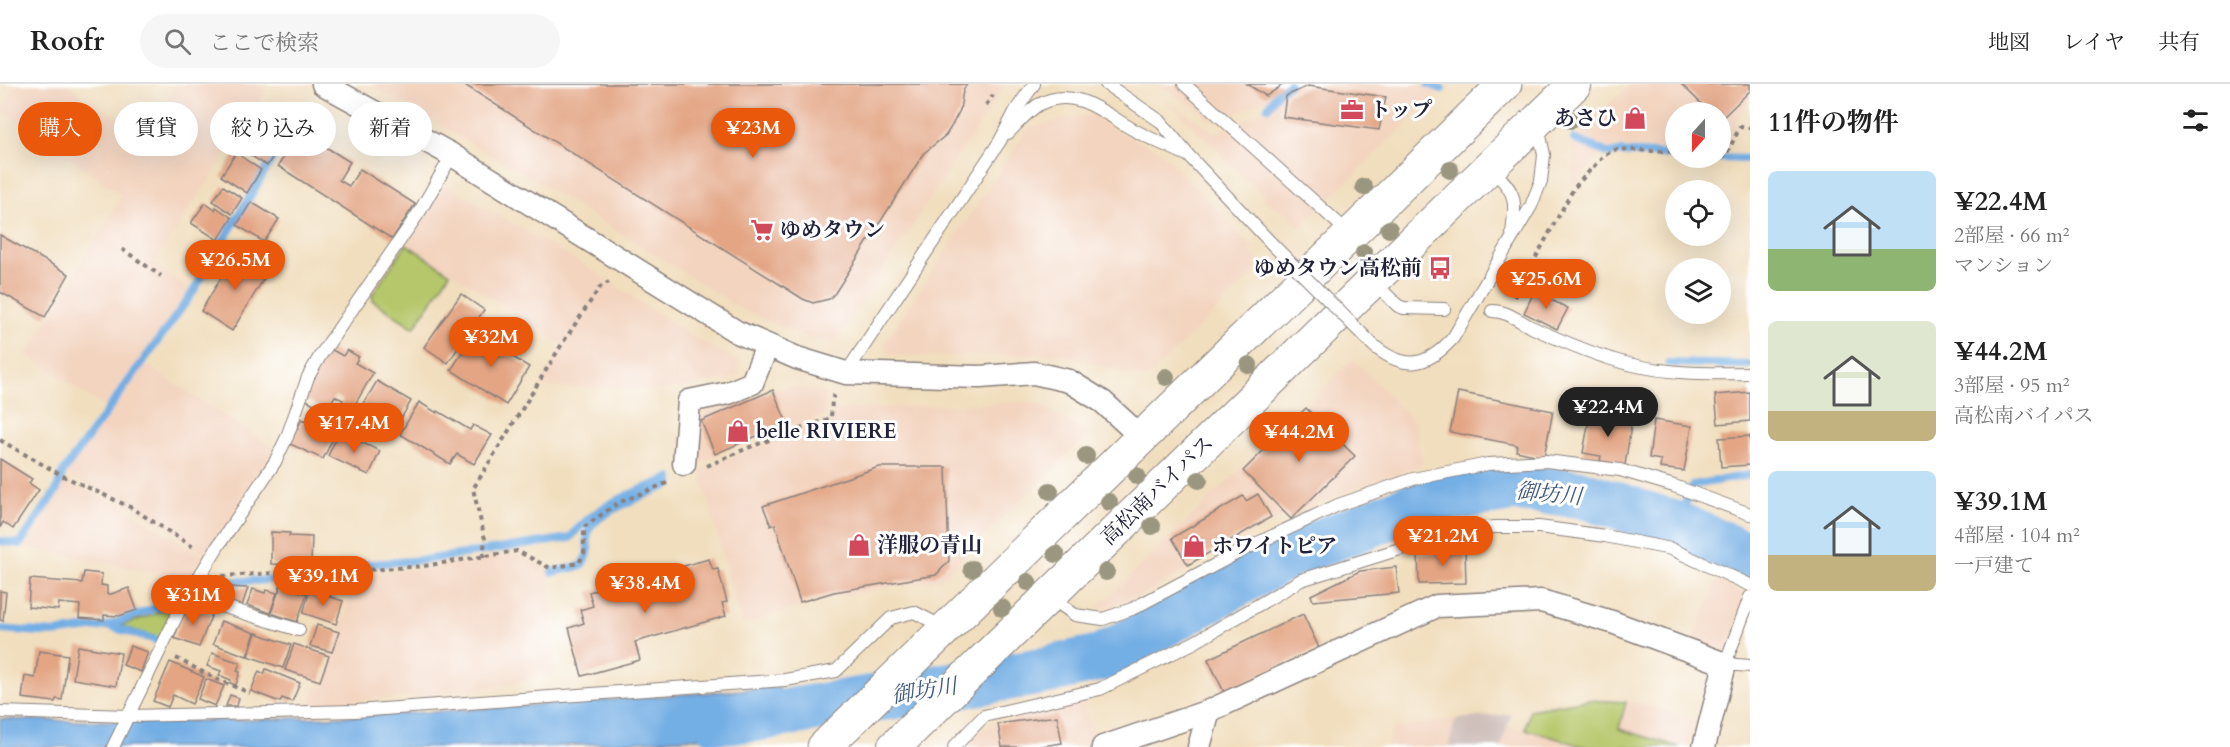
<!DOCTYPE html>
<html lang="ja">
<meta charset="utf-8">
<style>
:root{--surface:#fff;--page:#f6f6f6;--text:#222;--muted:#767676;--line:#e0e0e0;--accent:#ea580c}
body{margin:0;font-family:Cardo,"Noto Serif JP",serif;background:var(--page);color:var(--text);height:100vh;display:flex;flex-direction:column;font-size:22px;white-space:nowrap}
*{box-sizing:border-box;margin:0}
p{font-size:20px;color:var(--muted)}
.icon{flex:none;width:33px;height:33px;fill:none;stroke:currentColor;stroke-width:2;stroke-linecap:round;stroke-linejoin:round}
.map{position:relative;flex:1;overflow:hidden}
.drawer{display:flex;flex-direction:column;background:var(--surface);width:480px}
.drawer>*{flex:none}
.hud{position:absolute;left:18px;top:18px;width:570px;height:54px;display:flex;gap:12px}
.needle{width:39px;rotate:201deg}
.buttons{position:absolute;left:1665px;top:18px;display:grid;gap:12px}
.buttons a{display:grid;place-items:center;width:66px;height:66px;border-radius:50%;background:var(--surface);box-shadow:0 6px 24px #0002;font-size:30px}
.price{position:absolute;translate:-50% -51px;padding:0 14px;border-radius:21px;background:var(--accent);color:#fff;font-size:20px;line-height:39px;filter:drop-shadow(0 2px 3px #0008)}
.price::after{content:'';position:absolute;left:50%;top:36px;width:18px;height:14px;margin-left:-9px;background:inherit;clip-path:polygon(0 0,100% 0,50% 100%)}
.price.current{background:#222;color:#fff}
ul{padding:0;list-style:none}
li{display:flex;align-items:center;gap:18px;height:150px;padding:0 18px}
li span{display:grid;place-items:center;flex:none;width:168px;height:120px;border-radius:9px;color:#555}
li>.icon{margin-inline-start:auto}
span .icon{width:72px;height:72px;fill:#fffc;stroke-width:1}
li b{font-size:26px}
h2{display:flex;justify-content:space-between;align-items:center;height:72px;padding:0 18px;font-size:26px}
.pill{padding:0 21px;border-radius:27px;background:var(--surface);box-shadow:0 6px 24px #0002;font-size:21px;line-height:54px}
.pill.current{background:var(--accent);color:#fff}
header{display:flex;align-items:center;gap:36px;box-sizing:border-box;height:84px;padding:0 30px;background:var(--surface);border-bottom:2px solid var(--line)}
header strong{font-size:28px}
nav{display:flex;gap:33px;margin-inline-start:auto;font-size:21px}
.search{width:420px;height:54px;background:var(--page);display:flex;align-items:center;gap:15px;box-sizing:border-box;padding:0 21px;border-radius:33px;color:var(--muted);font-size:22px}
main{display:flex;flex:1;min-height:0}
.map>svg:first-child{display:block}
</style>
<header>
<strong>Roofr</strong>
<div class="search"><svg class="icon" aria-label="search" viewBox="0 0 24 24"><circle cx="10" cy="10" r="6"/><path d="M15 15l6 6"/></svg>ここで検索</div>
<nav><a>地図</a><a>レイヤ</a><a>共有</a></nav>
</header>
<main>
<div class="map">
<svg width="1750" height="663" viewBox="0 0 1750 663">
<rect width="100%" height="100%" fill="#fff"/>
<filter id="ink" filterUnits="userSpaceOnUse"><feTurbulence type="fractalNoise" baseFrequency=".0167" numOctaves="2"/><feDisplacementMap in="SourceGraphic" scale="12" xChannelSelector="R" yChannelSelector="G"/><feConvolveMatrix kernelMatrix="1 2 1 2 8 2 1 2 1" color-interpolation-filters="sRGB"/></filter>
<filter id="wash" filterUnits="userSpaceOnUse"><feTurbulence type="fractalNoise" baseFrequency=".008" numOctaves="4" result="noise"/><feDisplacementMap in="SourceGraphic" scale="24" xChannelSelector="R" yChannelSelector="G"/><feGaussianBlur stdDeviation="1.35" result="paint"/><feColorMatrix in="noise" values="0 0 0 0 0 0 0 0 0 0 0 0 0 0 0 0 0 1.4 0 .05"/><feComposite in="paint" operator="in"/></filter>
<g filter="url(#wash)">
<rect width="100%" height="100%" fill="#f1debe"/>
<g fill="#f3d4bf">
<polygon points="16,0 66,0 140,49 178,0 256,0 265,6 224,73 154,179 191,207 108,325 27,271 122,111 1,26"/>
<polygon points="369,0 1006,0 834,260 801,252 742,225 561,112"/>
<polygon points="1158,0 1285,0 1276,7 1269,17 1266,16 1216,38"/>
<polygon points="1294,0 1421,0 1439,7 1300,144 1286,129 1269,119 1177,26 1154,9 1216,49 1270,24 1279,11"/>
<polygon points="1631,0 1750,0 1750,15 1736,39 1738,41 1727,66 1722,69 1720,69 1720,28 1676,28 1675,66 1617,63 1606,66 1575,54"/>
<polygon points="1093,29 1125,51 1158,65 1254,164 1250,168 1263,181 1146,295 1061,270 928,272 890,270 884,260 1028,44"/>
<polygon points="1572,56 1603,69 1573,102 1570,101 1573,78"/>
<polygon points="443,99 577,177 702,258 740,278 738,291 729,295 674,305 539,303 562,261 497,217 406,160"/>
<polygon points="1353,275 1415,339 1423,381 1368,399 1285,433 1239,455 1148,509 1097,526 1097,524"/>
<polygon points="144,279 274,364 261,391 207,470 131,422 64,390"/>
<polygon points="787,302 799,302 826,310 826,331 751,356 697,380 699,337 710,323 734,320"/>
<polygon points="1035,318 1088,350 941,495 833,513 741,541 700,386 751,364 833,335 834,325"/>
<polygon points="62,395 128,425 205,474 192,497 20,462 57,407"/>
<polygon points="517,470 550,486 551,537 557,586 555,589 496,603 426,612 311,620 314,603 323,604 350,511 336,491 425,484"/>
<polygon points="1717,496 1746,511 1726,572 1691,559"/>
<polygon points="1626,618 1638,618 1698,638 1690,663 1680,663 1619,645"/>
<polygon points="1081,619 1099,656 1075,663 943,663 999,638"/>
<polygon points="1456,635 1448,663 1387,663 1393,644"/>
<polygon points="1508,641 1585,663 1501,663"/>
</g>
<polygon fill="#cfc0bb" points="1511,630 1501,663 1448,663 1456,635"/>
<g fill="#b5c76b" stroke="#6c7453" stroke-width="1.5">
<polygon points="406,160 450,189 414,244 373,217 372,211"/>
<polygon points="176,519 161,554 120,542 155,530"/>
<polygon points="1587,616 1626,618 1619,645 1680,663 1585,663 1525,645 1530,626"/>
</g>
<path fill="#73aee4" stroke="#4a6890" stroke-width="1.5" d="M779,603l2,43 -69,7 -167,10h-545v-28c260,10 520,-12 779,-32z"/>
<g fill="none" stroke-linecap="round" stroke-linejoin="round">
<g stroke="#73aee4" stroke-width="8">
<polyline points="1428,0 1442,5"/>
<polyline points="1268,23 1278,8 1289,0"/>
<polyline points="1574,55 1610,70 1617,68 1676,71"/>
<polyline points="1714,74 1750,75"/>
<polyline points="1668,279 1750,281"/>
<polyline points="1676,441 1693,401 1750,391"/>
<polyline points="0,457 20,460 56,407 63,388 191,211 277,67 302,36"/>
<polyline points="1740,468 1750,451"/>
<path d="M552,488l29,-6c2,-4 6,-9 7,-13 1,-7 -3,-15 1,-23 6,-17 63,-38 81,-46v-6"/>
<path d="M206,498c30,-1 114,0 136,-16l82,-6 146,-22c24,-33 63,-45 100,-60"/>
<polyline points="108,542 159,557"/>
<polyline points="0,545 53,549 107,542 169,519 186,500"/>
</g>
<polyline stroke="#73aee4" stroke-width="48" points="715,636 754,634 1043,587 1103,573 1290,470 1434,415 1515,404 1581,410 1676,441 1750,473"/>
</g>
<g id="blocks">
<g fill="#e3a584">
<polygon points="463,0 967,0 963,7 960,26 951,43 946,51 924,69 835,209 829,215 813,219 803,215"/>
<polygon points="1247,0 1284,0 1266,12"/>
<polygon points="1681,0 1750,0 1750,7 1720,36 1720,28 1710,28"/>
<polygon points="1308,2 1386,13 1379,46 1283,33 1286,12"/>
<polygon points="257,38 284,55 267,82 239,64"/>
<polygon points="300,47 350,78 339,96 349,102 360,85 415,120 392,155 278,82"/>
<polygon points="236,69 261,86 247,109 221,92"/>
<polygon points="223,102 242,114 232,130 213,117"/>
<polygon points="251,118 279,135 264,158 237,141"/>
<polygon points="205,119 215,126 216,123 232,134 218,156 191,139"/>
<polygon points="0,151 69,190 45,233 0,208"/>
<polygon points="237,167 269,186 232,247 201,227"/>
<polygon points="1534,208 1568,224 1557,245 1524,229"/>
<polygon points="461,210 484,226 448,279 424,263"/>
<polygon points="475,249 489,259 492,253 511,265 508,270 529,283 506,321 451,286"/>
<polygon points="325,262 343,272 347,266 359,273 355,279 373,289 349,331 338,324 343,316 335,312 326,327 303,314"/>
<polygon points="377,297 411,317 394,347 359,327"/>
<polygon points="773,306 787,339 715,370 701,337"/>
<polygon points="1458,308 1553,327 1544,373 1516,367 1517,361 1450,348"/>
<polygon points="1750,308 1750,337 1718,340 1715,311"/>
<polygon points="419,318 437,329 438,327 470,346 473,341 492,351 474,380 457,370 450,380 400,350"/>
<polygon points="1306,324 1355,372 1291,435 1243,387"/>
<polygon points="1590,330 1632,336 1625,381 1600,377 1601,372 1583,369"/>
<polygon points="302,335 335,350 323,375 290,360"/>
<polygon points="1654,336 1692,342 1684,387 1660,384 1661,376 1649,374"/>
<polygon points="339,348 380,367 369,391 328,372"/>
<polygon points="1750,352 1750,381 1721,383 1719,354"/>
<polygon points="0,375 32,395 29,399 39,406 13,445 3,438 0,444"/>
<polygon points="879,383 946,383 949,477 936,491 834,508 800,518 775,440 771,442 763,422"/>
<polygon points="1258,410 1271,433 1188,481 1172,454 1243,412 1246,417"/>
<polygon points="271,448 290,449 289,452 312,453 311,481 271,480"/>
<polygon points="1441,465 1465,465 1466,499 1419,500 1418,470 1441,470"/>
<polygon points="709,475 713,486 718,485 727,518 722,519 726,532 635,558 640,576 582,592 569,544 584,539 580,526 593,522 589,508"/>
<polygon points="1396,483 1399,509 1313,517 1311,511 1360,487"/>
<polygon points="84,488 102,490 101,501 107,502 107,510 111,510 129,504 137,526 119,532 104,531 104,536 79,534 80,521 59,519 58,526 28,523 30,495 82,499"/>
<polygon points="281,501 307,510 297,538 271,529"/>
<polygon points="226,503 248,504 242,522 222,515"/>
<polygon points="253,505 265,509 266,506 277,509 270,529 247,521"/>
<polygon points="310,506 343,517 336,540 303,529"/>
<polygon points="0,507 6,508 3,537 0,536"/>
<polygon points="187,521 212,530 199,563 174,554"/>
<polygon points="1303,530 1319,564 1224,608 1208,575"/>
<polygon points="221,537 255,549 247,572 213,560"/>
<polygon points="317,541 339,548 332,568 310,562"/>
<polygon points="256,549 291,561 283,584 248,572"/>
<polygon points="294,560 329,572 320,597 285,586"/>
<polygon points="78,562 121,569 116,602 73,595"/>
<polygon points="130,562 148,568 141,588 123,581"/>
<polygon points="39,567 68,571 62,616 56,615 55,618 22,614 25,592 35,594"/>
<polygon points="212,569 240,579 237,587 240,588 236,601 230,599 231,596 219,591 221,587 207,582"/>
<polygon points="170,578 204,593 192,620 173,611 168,623 153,617"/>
<polygon points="266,585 300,599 292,618 282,614 280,618 251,607 259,587 264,590"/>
<polygon points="206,595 224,602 215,622 198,615"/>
<polygon points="230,611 239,614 237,622 226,622"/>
<polygon points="1057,632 1062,659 1035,663 1002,663 998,640"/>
</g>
</g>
</g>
<g filter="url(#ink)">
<use href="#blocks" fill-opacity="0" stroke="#8a807c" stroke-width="1.5"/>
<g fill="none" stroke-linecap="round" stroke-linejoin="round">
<g stroke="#8a807c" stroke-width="14">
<g id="lane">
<polyline points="1106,0 1160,37 1189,72 1271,159"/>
<polyline points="1184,0 1350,150"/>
<path d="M1008,49c9,-9 19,-21 30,-28 33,-19 61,4 89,21 18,11 39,19 58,28"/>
<path d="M1491,85c26,23 25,31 21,64"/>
<polyline points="1374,198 1398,222 1404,224 1444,225"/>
<path d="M1492,227c14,0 24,8 37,15 24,11 51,23 76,31 48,17 95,17 145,16"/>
<path d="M1374,262c31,25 53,21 79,-8l78,-132 10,-25 3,-26 -6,-29"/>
<polyline points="846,289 1000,57 1016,26 1034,0"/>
<polyline points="189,512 299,546"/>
<polyline points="1050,513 1075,531 1103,535 1132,525 1243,466 1338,421 1413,395 1488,380 1546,377 1620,386 1674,402 1750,430"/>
<polyline points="1750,513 1725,580 1750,582"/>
<polyline points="0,628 129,632 356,627 785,596 836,587 891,534 914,528 943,543"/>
<polyline points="113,663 182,521 218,462 275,378 287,353 308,293 320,272 420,127 452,71"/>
<polyline points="954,663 984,632 1100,605 1195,558 1301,496 1451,449 1495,443 1539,443 1605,452 1671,465 1750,501"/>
</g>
</g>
<g stroke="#8a807c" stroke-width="25">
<g id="street">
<polyline points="323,0 452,71 737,248 797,274 846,289 980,293 1034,289 1069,297 1103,318 1141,353"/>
<polyline points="684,380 689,317 728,309 752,299 767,262"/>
<polyline points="1103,663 1209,627 1437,522 1541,517 1612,538 1725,580 1704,663"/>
<polyline points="1199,663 1209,627"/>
</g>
</g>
<g stroke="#8a807c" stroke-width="35">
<g id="highway">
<polyline points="824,663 1505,0"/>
<polyline points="894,663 1575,0"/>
</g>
</g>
<g stroke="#8a807c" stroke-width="4" stroke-dasharray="4.5 4.5" stroke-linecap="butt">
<polyline points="986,21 993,11"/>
<polyline points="1720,71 1724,72 1728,67 1740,43 1750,44"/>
<polyline points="122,165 161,192"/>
<polyline points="1514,213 1574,104 1604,71 1617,65 1676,68"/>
<polyline points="0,356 61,391 130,423 195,464"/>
<polyline points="707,382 750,363 831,334 832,315 834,311"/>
<polyline points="483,473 485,455 473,405 562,260 600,203 609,198"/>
<polyline points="222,492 293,488 336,481 340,488 424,482 517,467 550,484 579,479 584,469 584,443 618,419 669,398"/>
<polyline points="176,574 216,595 250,609"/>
</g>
<use href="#lane" stroke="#fff" stroke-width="12"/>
<use href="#street" stroke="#fff" stroke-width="22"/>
<use href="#highway" stroke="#fff" stroke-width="33"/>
<g stroke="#8a807c" stroke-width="14" stroke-linecap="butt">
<polyline id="lane-bridge" points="1271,159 1374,262"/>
</g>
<use href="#lane-bridge" stroke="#fff" stroke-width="12"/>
</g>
<g fill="#9b967f">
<circle cx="1571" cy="36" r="9"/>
<circle cx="1450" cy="86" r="9"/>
<circle cx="1364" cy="103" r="9"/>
<circle cx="1389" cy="145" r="9"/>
<circle cx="1364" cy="169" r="9"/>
<circle cx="1249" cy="281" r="9"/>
<circle cx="1166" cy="293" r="9"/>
<circle cx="1086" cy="372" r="9"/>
<circle cx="1137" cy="392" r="9"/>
<circle cx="1199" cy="396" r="9"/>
<circle cx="1050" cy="407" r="9"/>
<circle cx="1109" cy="418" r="9"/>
<circle cx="1152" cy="442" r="9"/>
<circle cx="1056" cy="470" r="9"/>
<circle cx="972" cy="485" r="9"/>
<circle cx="1106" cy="488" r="9"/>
<circle cx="1028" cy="498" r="9"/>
<circle cx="1002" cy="524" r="9"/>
</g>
</g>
<defs>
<g id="office-bare" transform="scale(1.8)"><path d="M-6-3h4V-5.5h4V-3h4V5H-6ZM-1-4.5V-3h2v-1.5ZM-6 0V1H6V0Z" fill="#d1495b" stroke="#fff" stroke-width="2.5" paint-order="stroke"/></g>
<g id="shop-bare" transform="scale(1.8)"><path d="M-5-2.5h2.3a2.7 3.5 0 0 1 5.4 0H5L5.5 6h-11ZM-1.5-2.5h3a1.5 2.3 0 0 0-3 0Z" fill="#d1495b" stroke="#fff" stroke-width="2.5" paint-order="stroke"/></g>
<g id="supermarket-bare" transform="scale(1.8)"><path d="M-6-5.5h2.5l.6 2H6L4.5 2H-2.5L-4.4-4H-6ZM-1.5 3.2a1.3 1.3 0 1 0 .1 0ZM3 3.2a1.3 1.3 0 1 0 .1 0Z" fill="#d1495b" stroke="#fff" stroke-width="2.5" paint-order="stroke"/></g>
<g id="bus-bare" transform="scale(1.8)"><path d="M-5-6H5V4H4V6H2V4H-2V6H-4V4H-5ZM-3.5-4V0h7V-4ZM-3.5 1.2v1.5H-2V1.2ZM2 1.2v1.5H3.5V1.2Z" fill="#d1495b" stroke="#fff" stroke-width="2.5" paint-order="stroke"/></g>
</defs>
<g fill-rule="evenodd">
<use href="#office-bare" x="1352" y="26"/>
<use href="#shop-bare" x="1635" y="34"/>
<use href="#supermarket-bare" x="762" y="146"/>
<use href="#bus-bare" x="1440" y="184"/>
<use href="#shop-bare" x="738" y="347"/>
<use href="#shop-bare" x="859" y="461"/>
<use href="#shop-bare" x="1194" y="462"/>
</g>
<g text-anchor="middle" stroke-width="6" stroke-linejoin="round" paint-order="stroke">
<g font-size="21" font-weight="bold" fill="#22223b" stroke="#fff" text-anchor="start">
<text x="1370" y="33">トップ</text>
<text x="1617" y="41" text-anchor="end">あさひ</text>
<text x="780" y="153">ゆめタウン</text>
<text x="1422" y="191" text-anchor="end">ゆめタウン高松前</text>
<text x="756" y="354">belle RIVIERE</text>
<text x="877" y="468">洋服の青山</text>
<text x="1212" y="469">ホワイトピア</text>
</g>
<g font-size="21" fill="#22223b" stroke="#fff">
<text transform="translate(1157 406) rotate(-44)" y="7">高松南バイパス</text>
</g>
<g font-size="22" font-style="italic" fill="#425a7f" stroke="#fff">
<text transform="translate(1549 409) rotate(5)" y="8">御坊川</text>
<text transform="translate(924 606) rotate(-9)" y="8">御坊川</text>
</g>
</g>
</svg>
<div class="buttons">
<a><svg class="needle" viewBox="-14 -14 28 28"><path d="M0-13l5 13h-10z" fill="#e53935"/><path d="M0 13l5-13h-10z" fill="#767676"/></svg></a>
<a><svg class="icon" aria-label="locate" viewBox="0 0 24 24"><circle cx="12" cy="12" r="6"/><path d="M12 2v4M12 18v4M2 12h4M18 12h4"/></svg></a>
<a><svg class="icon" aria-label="layers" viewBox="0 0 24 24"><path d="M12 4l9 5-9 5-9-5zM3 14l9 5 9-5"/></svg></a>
</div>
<b class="price" style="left:753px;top:75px">¥23M</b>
<b class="price" style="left:235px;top:207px">¥26.5M</b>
<b class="price" style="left:1546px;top:226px">¥25.6M</b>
<b class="price" style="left:491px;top:284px">¥32M</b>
<b class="price current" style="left:1608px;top:354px">¥22.4M</b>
<b class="price" style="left:354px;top:370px">¥17.4M</b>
<b class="price" style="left:1299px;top:379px">¥44.2M</b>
<b class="price" style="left:1443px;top:483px">¥21.2M</b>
<b class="price" style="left:323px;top:523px">¥39.1M</b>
<b class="price" style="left:645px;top:530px">¥38.4M</b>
<b class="price" style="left:193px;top:542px">¥31M</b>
<div class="hud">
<a class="pill current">購入</a>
<a class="pill">賃貸</a>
<a class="pill">絞り込み</a>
<a class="pill">新着</a>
</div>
</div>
<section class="drawer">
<h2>11件の物件<svg class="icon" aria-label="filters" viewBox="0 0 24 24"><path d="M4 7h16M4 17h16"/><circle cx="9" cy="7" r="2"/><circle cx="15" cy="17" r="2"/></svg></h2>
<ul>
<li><span style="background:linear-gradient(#bfe0f5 65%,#8fb573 0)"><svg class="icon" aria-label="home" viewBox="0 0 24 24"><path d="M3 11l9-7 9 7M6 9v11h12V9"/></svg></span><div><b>¥22.4M</b><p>2部屋 · 66 m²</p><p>マンション</p></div></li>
<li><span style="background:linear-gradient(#dfe7d0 75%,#c2b280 0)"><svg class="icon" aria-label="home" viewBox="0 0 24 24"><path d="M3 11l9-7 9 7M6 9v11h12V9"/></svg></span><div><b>¥44.2M</b><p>3部屋 · 95 m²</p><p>高松南バイパス</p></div></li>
<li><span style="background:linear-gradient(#bfe0f5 70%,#c2b280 0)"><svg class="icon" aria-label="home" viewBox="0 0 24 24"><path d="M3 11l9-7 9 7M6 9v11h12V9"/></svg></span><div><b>¥39.1M</b><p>4部屋 · 104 m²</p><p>一戸建て</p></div></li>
</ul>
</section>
</main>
